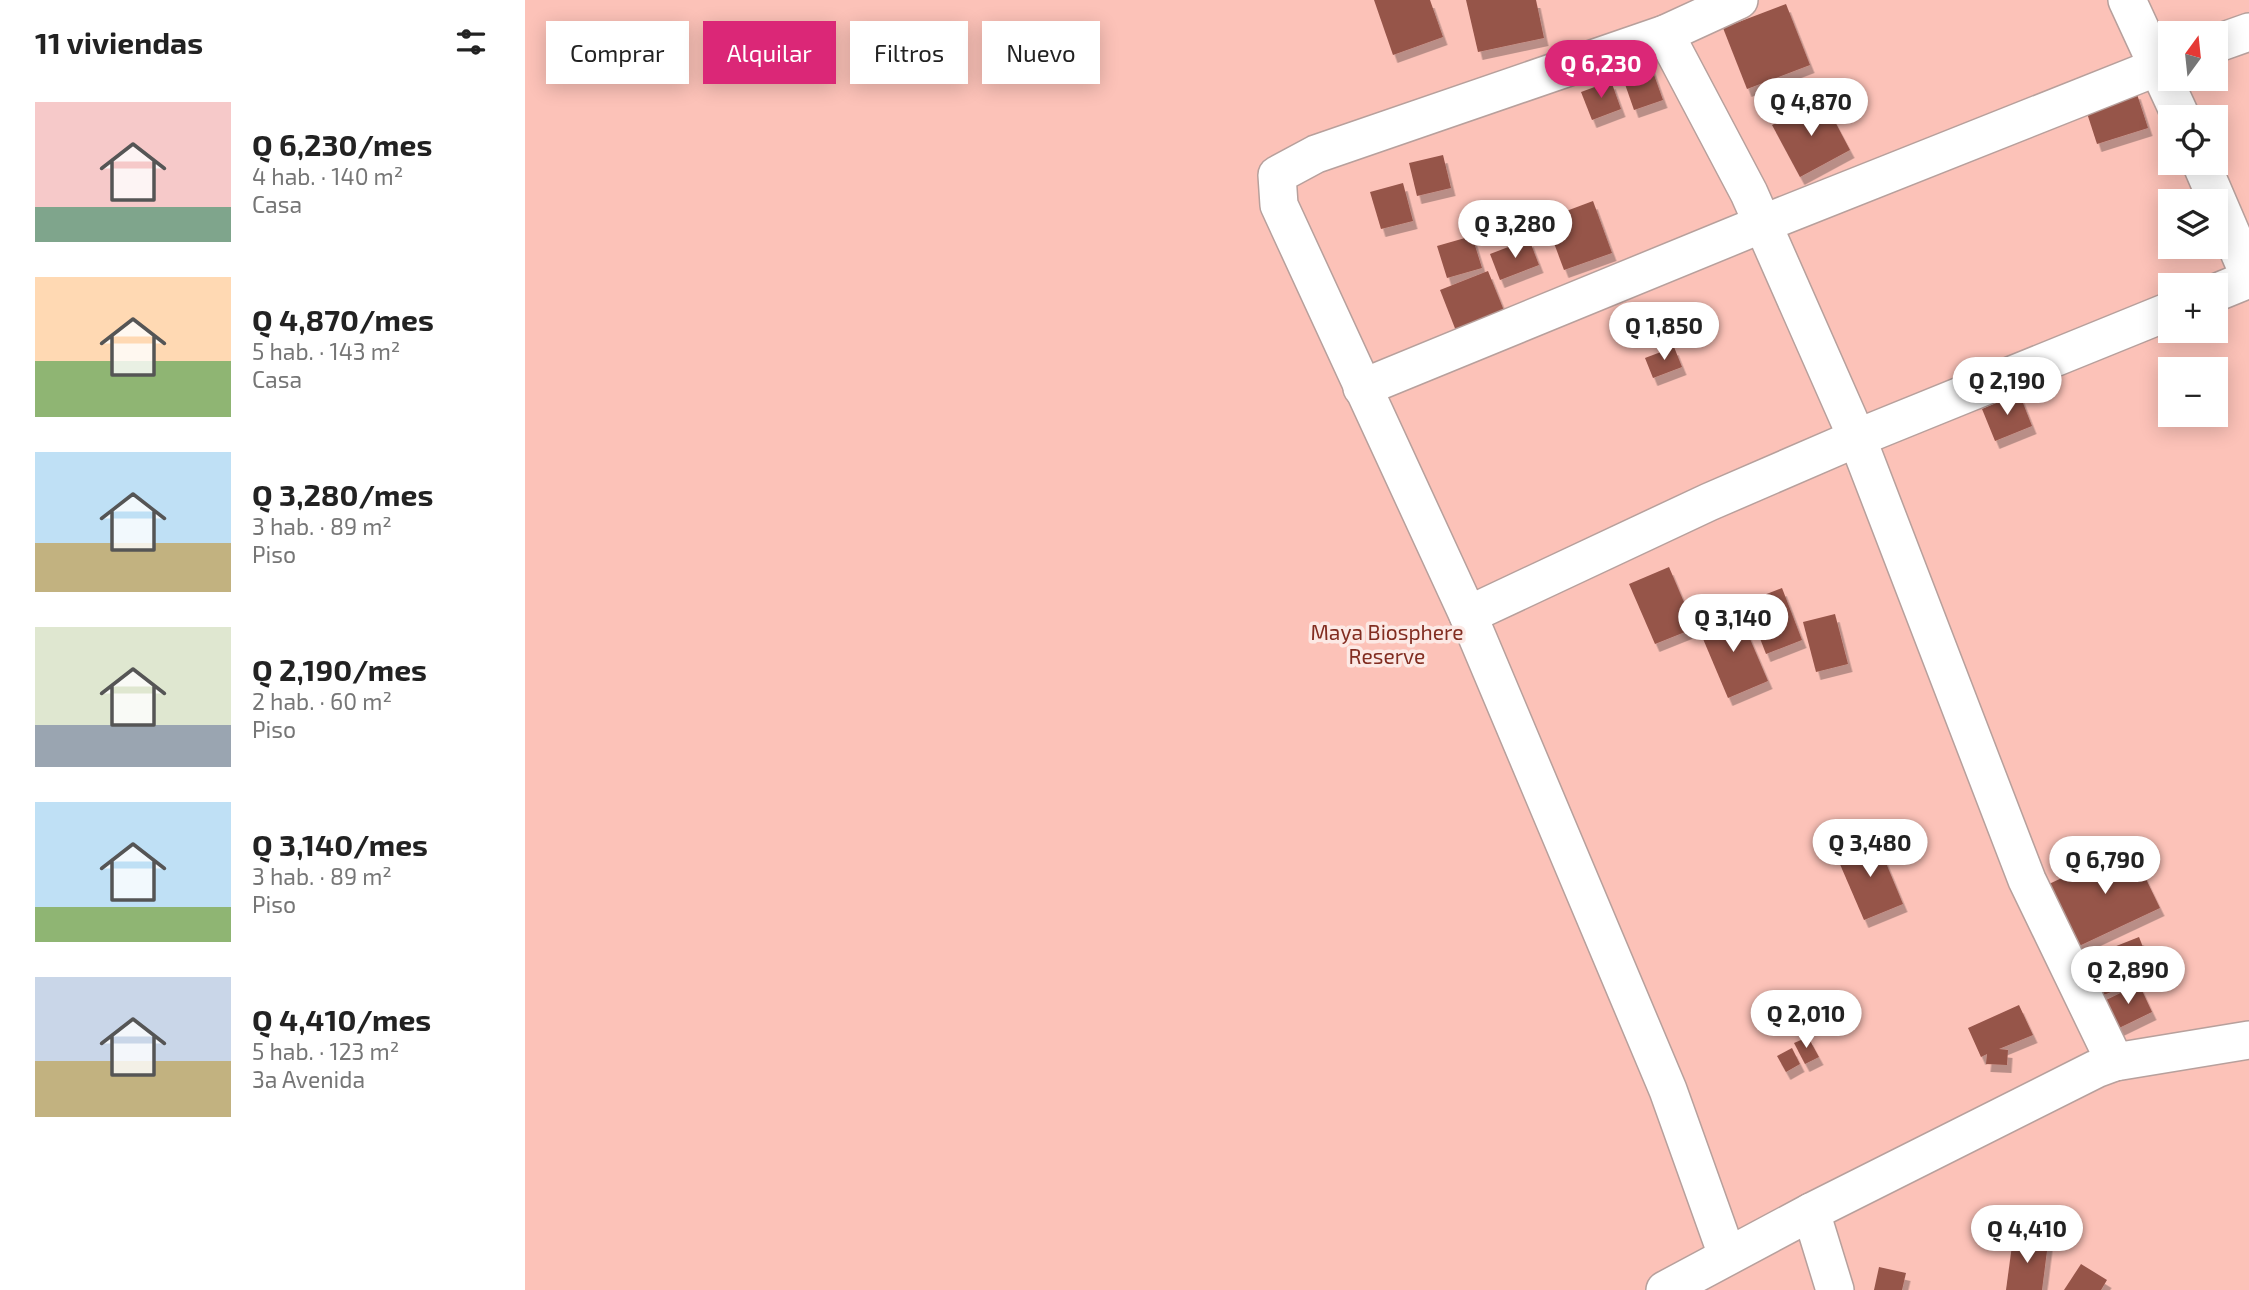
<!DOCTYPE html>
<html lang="es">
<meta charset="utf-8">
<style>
:root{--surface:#fff;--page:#f2f2f2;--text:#222;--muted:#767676;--accent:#db2777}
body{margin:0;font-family:"Exo 2",sans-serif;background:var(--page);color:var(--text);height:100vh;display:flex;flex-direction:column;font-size:26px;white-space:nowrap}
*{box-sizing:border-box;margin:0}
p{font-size:23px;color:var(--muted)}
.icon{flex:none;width:38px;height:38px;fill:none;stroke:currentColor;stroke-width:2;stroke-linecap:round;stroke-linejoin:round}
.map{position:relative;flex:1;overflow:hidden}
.drawer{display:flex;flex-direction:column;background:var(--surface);width:525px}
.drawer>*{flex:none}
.guide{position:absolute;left:21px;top:21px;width:665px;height:63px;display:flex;gap:14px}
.needle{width:46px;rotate:15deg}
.tools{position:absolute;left:1633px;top:21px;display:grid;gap:14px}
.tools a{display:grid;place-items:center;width:70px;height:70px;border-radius:0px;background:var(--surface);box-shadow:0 4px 18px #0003;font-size:35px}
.price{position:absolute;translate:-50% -60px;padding:0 16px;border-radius:24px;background:#fff;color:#222;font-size:23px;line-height:46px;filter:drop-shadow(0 2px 4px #0008)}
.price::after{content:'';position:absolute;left:50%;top:42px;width:21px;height:16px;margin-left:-10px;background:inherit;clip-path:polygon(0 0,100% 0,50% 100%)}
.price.selected{background:var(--accent);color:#fff}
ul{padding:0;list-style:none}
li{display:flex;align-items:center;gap:21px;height:175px;padding:0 35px}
li span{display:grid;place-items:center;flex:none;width:196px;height:140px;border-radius:0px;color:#555}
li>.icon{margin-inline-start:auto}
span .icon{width:84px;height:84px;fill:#fffc;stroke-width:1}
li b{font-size:30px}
h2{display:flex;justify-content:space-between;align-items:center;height:84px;padding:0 35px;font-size:30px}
.chip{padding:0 24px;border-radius:0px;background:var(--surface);box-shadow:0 4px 18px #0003;font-size:24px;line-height:63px}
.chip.selected{background:var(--accent);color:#fff}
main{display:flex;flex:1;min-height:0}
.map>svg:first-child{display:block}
</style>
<main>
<section class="drawer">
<h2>11 viviendas<svg class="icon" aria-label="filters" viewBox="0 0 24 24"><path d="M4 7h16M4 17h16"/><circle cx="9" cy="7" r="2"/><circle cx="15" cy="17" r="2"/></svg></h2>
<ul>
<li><span style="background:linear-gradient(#f6c9c9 75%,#7fa58c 0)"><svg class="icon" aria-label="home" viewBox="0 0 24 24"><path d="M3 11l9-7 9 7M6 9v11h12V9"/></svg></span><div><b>Q 6,230/mes</b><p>4 hab. · 140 m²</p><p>Casa</p></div></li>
<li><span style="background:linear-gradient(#ffd9b3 60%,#8fb573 0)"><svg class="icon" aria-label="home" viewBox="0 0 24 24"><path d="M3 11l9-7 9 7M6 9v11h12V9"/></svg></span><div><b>Q 4,870/mes</b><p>5 hab. · 143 m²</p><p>Casa</p></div></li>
<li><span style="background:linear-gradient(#bfe0f5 65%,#c2b280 0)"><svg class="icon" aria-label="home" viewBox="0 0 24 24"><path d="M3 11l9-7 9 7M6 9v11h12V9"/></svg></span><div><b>Q 3,280/mes</b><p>3 hab. · 89 m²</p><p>Piso</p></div></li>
<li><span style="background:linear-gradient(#dfe7d0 70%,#9aa5b1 0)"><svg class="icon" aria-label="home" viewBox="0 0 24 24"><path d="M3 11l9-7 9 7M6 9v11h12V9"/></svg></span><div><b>Q 2,190/mes</b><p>2 hab. · 60 m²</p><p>Piso</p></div></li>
<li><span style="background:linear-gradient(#bfe0f5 75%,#8fb573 0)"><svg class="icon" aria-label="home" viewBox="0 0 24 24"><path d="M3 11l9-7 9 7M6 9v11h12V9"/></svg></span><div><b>Q 3,140/mes</b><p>3 hab. · 89 m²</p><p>Piso</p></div></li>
<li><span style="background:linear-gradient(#c9d6e8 60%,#c2b280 0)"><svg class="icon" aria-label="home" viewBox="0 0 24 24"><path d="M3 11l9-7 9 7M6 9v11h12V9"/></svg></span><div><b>Q 4,410/mes</b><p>5 hab. · 123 m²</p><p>3a Avenida</p></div></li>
</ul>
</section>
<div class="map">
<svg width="1724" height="1290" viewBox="0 0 1724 1290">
<defs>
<filter id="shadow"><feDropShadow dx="4.5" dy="8" stdDeviation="0" flood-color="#0004"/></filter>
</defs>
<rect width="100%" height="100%" fill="#fce9e5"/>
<path fill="#fcc2b8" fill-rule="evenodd" d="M0,0h1724v1290h-1724zM1645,33h45v46h-45zM1645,117h45v46h-45zM1645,201h45v46h-45zM1645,285h45v46h-45zM1645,369h45v46h-45z"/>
<g fill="#965449" filter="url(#shadow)">
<polygon points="849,0 905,0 918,37 868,55"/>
<polygon points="941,0 1011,0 1019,38 953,52"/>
<polygon points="1261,4 1285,65 1222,89 1198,28"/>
<polygon points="1123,58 1138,100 1109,110 1094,67"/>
<polygon points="1086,81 1096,109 1067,120 1056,92"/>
<polygon points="1611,91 1623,128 1572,144 1560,107"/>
<polygon points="1298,99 1325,150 1275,177 1247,125"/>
<polygon points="918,155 926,188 892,196 884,163"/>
<polygon points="878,183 888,221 856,229 845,192"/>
<polygon points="1068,201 1087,253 1039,270 1020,219"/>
<polygon points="947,236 957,268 922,278 912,246"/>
<polygon points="1004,239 1014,265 975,280 965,254"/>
<polygon points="963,271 982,318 933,336 915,290"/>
<polygon points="1149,347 1157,367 1128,378 1120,358"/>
<polygon points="1494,393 1507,426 1470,441 1457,409"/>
<polygon points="1144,567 1170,628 1130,644 1104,584"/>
<polygon points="1257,588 1277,640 1241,654 1221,602"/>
<polygon points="1213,611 1243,681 1203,698 1173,627"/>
<polygon points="1310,614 1323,664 1291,672 1278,622"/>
<polygon points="1351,839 1378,904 1339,920 1311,855"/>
<polygon points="1605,846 1635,908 1554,946 1524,884"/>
<polygon points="1614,937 1629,975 1571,998 1556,960"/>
<polygon points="1614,984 1627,1012 1592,1029 1579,1001"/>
<polygon points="1494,1005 1508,1035 1474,1049 1483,1050 1482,1065 1461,1064 1462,1054 1456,1057 1443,1028"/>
<polygon points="1283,1037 1294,1057 1280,1064 1269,1043"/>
<polygon points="1267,1048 1275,1064 1261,1072 1252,1056"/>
<polygon points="1488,1238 1523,1243 1517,1290 1481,1290"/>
<polygon points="1556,1264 1582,1280 1576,1290 1539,1290"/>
<polygon points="1354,1267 1381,1273 1377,1290 1349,1290"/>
</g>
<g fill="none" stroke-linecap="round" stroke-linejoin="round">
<g stroke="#b7a09c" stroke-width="40">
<g id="minor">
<polyline points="1602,0 1656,117"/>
<polyline points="1140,34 1224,193 1332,438 1502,880 1590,1062"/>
<polyline points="1690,44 1724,32"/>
<polyline points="1676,163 1724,275"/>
<polyline points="1690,293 1724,279"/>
<polyline points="837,388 1237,224 1645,62"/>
<polyline points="943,615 1184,502 1332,438 1645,311"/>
<polyline points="1286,1212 1310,1290"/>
<polyline points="1202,1255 1143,1090 943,615 754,205 752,175 791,154 1140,34 1214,0"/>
<polyline points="1140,1290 1286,1212 1571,1069 1590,1062 1724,1040"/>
</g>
</g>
<use href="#minor" stroke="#fff" stroke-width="37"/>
</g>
<g text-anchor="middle" stroke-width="7" stroke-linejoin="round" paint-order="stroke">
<g font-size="21" fill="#822d21" stroke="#fce9e5">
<text x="862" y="640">Maya Biosphere<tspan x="862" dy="24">Reserve</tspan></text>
</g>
</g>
</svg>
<div class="tools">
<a><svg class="needle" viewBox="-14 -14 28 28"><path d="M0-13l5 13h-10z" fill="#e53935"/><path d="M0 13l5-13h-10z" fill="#767676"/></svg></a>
<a><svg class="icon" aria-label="locate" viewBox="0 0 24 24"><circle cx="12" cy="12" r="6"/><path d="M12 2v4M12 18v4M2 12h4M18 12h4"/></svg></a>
<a><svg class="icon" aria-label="layers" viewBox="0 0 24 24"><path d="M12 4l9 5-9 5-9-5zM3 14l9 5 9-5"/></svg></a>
<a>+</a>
<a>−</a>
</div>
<b class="price selected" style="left:1076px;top:100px">Q 6,230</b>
<b class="price" style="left:1286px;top:138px">Q 4,870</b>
<b class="price" style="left:990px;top:260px">Q 3,280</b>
<b class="price" style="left:1139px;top:362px">Q 1,850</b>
<b class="price" style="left:1482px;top:417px">Q 2,190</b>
<b class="price" style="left:1208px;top:654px">Q 3,140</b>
<b class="price" style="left:1345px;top:879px">Q 3,480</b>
<b class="price" style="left:1580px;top:896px">Q 6,790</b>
<b class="price" style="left:1603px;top:1006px">Q 2,890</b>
<b class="price" style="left:1281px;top:1050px">Q 2,010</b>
<b class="price" style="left:1502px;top:1265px">Q 4,410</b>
<div class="guide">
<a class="chip">Comprar</a>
<a class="chip selected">Alquilar</a>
<a class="chip">Filtros</a>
<a class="chip">Nuevo</a>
</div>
</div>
</main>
